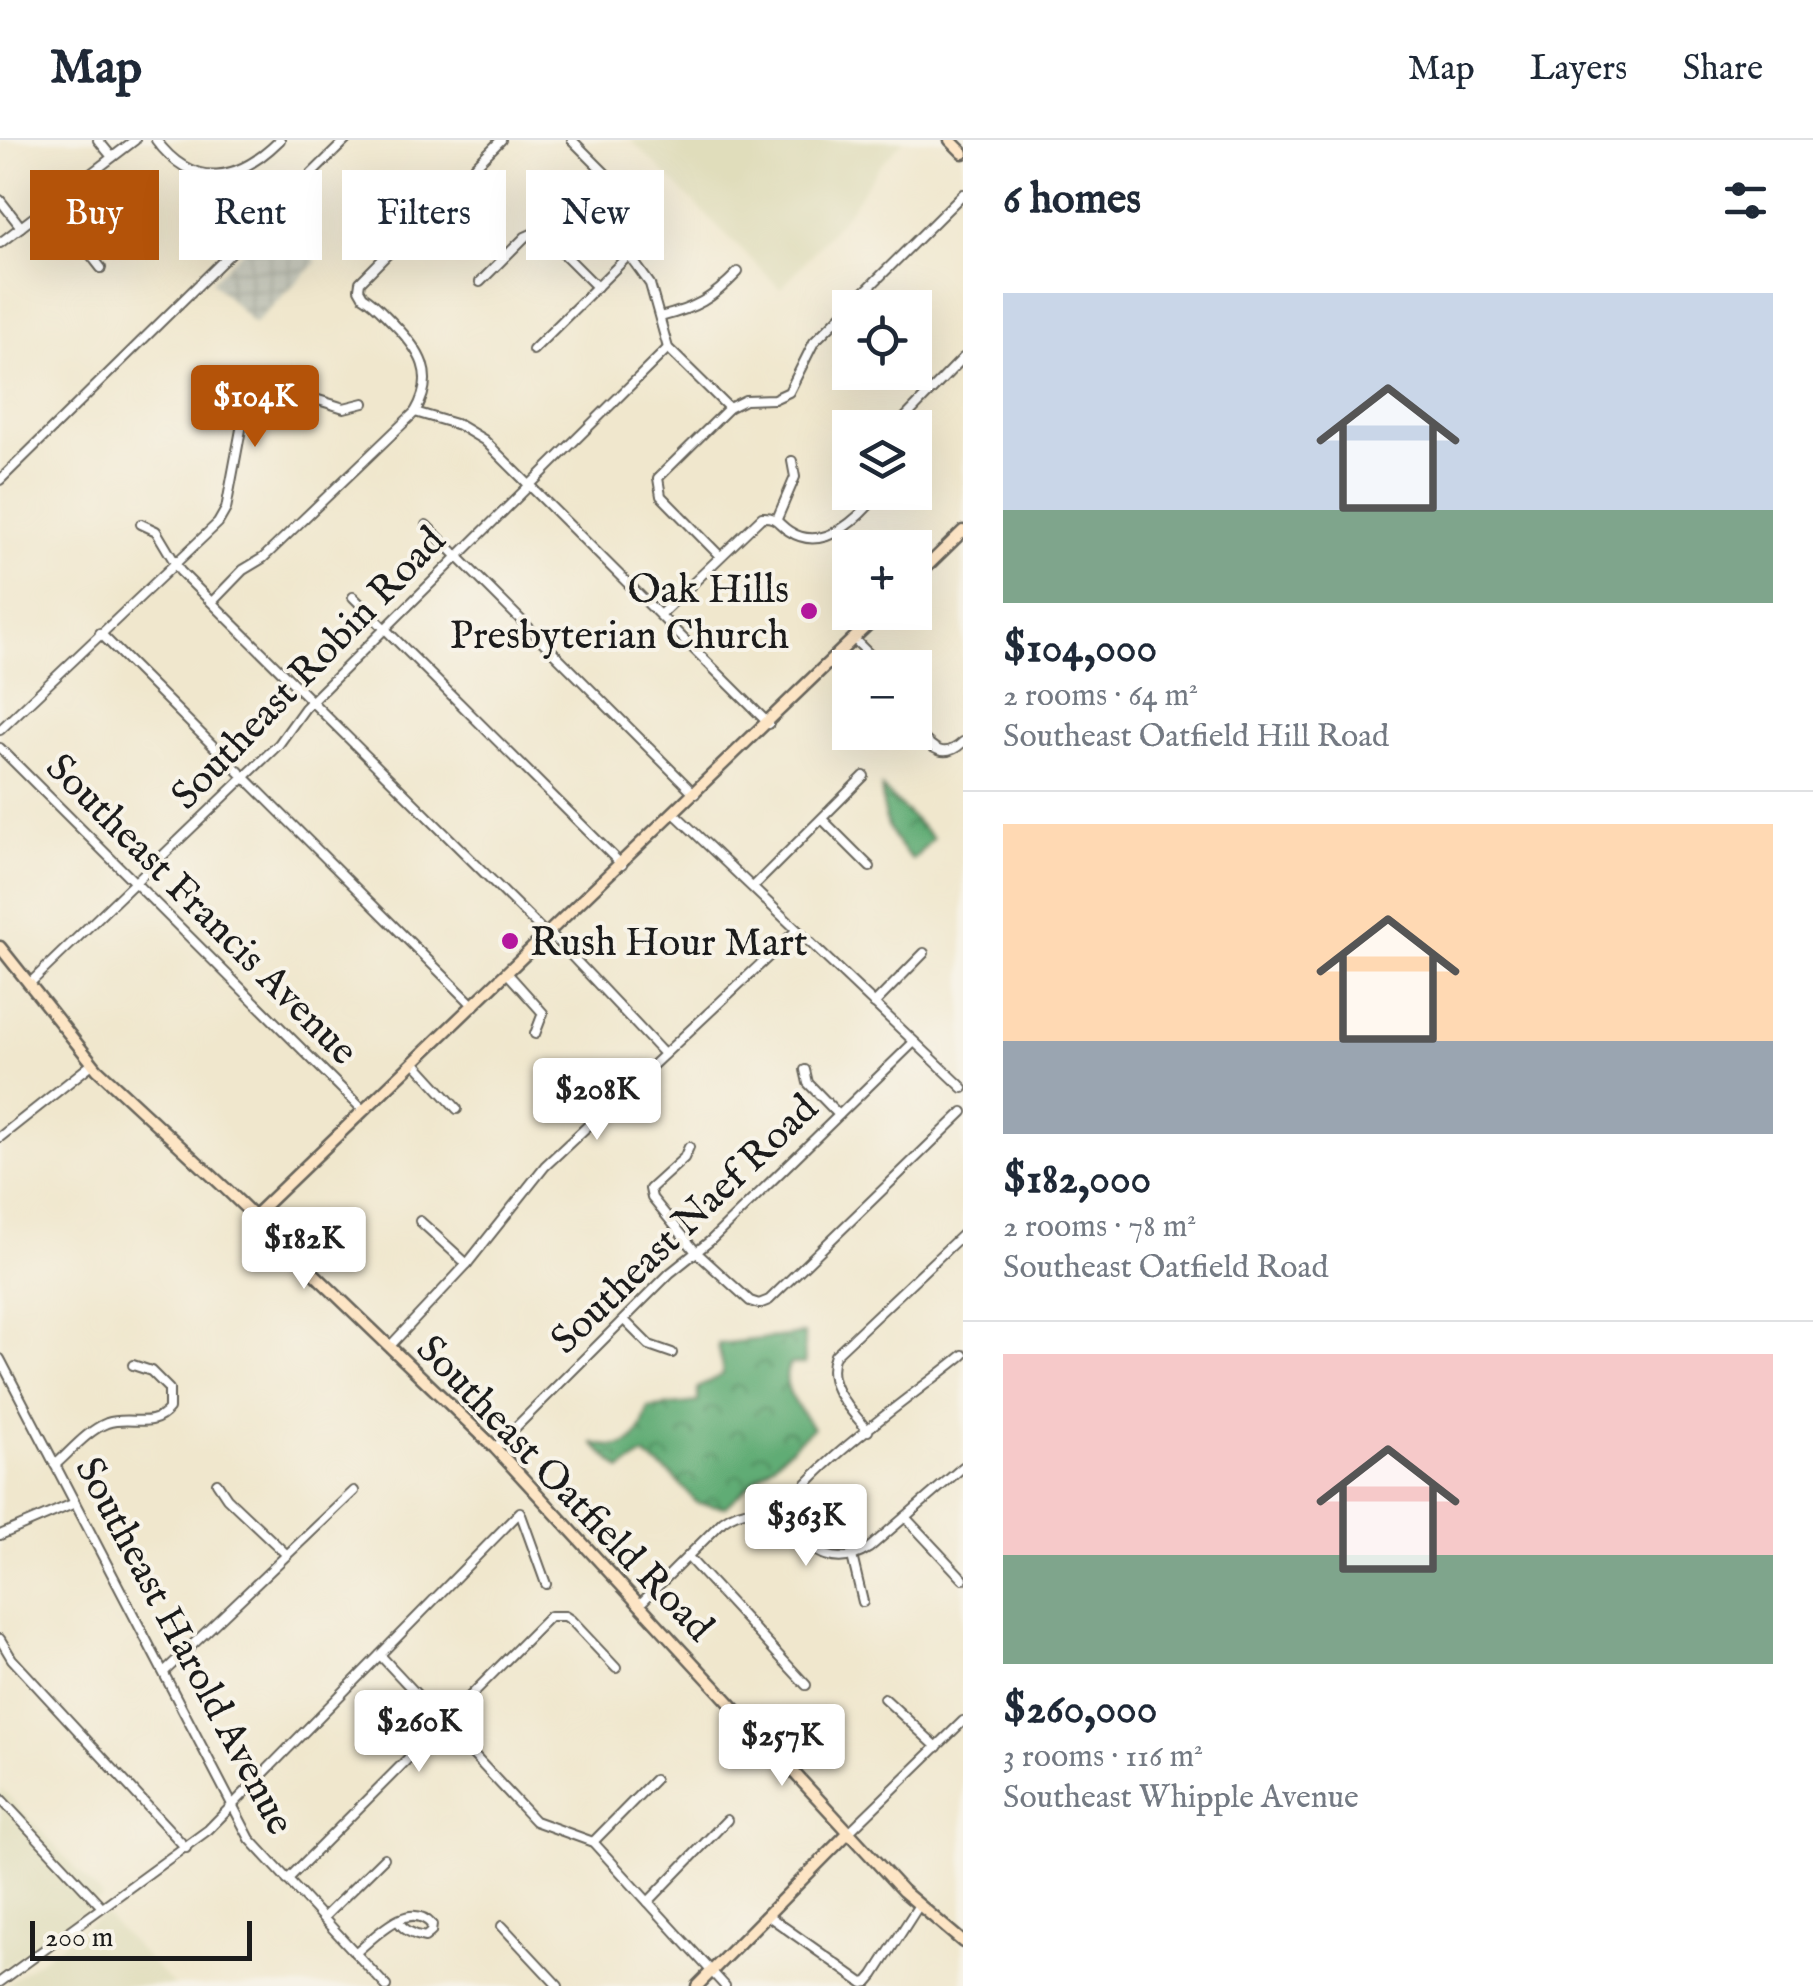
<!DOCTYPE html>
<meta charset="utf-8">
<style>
:root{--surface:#fff;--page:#f6f6f7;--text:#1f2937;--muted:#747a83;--line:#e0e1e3;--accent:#b45309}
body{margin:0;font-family:"IM FELL English",serif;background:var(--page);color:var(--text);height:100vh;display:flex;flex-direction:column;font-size:38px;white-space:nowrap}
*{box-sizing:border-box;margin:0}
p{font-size:32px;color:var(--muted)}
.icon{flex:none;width:55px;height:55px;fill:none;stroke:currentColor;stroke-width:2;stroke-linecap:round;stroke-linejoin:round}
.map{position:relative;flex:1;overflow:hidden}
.sheet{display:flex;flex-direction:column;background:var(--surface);width:850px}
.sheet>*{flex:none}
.banner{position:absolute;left:30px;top:30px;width:782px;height:90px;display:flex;gap:20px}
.tools{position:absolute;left:832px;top:150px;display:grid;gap:20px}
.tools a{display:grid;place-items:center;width:100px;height:100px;border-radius:0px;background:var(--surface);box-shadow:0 10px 40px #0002;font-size:50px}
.scale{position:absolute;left:30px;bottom:25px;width:222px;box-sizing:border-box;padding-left:10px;border:5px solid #1c1c1c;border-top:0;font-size:28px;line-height:35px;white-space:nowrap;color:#1c1c1c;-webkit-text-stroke:8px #f7f3e8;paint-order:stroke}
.price{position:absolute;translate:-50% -85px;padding:0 22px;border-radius:10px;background:#fff;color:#222;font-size:32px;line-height:65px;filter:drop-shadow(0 2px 5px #0008)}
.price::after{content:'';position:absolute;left:50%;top:60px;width:30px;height:22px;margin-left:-15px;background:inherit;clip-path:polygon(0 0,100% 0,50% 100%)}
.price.selected{background:var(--accent);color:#fff}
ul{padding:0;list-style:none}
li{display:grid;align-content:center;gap:20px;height:530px;padding:0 40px}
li+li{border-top:2px solid var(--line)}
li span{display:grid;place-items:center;height:310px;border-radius:0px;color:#555}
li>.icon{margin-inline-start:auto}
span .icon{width:180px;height:180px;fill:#fffc;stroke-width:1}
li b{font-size:42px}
h2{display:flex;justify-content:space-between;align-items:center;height:120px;padding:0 40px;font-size:42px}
.tag{padding:0 35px;border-radius:0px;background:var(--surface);box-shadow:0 10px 40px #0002;font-size:35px;line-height:90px}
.tag.selected{background:var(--accent);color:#fff}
header{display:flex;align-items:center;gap:60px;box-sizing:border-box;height:140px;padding:0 50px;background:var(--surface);border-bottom:2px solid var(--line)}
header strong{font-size:48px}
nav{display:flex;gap:55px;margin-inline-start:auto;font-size:35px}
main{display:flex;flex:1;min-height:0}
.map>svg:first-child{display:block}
</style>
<header>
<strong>Map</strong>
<nav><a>Map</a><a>Layers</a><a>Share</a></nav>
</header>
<main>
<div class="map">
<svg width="963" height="1846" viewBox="0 0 963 1846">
<defs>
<pattern id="industrial-grid" width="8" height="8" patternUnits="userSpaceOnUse" patternTransform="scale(2.5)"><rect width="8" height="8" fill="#c4c6b9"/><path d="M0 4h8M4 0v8" fill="none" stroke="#a8aa9e"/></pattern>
<pattern id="forest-crowns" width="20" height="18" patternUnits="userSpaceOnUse" patternTransform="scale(2.5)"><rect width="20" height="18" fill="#61ac75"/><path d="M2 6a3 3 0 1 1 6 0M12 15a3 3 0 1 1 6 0" fill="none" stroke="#4f8b5f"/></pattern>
</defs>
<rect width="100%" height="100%" fill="#f7f3e8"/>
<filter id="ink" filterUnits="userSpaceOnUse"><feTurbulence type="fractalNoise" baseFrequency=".01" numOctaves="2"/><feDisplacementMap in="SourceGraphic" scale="20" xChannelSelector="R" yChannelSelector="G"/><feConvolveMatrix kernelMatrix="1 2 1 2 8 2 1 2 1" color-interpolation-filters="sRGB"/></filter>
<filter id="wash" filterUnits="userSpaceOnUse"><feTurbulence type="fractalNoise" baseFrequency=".0048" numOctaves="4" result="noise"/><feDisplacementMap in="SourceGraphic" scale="40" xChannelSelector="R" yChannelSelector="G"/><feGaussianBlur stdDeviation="2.25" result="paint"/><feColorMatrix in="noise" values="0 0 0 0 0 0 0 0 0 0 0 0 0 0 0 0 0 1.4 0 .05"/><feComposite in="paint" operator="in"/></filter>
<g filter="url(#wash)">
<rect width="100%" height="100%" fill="#f0e7cd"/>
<g fill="#e0ddbb">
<polygon points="631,0 904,0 880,25 851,68 781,149"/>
<polygon points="0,1647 103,1758 0,1830"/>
<polygon points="104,1774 174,1846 4,1846"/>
</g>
<polygon fill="url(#industrial-grid)" points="275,79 317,122 254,184 212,141"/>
<g fill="url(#forest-crowns)" stroke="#3e6448" stroke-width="2.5">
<path d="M882,648l51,50 -20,22c-23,-22 -31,-39 -31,-72z"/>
<path d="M804,1194l1,30h-15c-13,22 11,46 23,64l-88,79 -28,-4 -24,-27 -29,-21 -23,15 -29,-27c36,9 47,0 56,-35l50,-6v-14l25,-14 -5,-30z"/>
</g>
</g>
<g filter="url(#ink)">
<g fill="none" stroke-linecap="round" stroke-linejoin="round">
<g stroke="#66635a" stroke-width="12">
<g id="street">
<polyline points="98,0 112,17"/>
<path d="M156,0c38,51 83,41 124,0"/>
<polyline points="572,0 649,77 651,92 629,115 650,144 668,208 729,268"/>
<polyline points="0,60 21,87"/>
<polyline points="51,64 101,128"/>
<polyline points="0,103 135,0"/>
<polyline points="480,142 525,97 536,92 546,96 597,147"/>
<path d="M660,177c36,-9 52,-18 78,-45"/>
<polyline points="533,210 629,115"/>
<polyline points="415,272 459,285 484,300 769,584"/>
<polyline points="895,288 963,218"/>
<polyline points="0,340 346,0"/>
<polyline points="777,379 795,337 792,321"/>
<polyline points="141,384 156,391 180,431 547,795"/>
<polyline points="426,385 695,654"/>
<polyline points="720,416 661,356 658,338 729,268 745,260 774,259 789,252 814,202 963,54"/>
<polyline points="353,457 622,725"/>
<path d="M212,462l31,-32 20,-12 152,-146c22,-37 5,-62 -22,-89 -10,-10 -18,-20 -30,-27l-4,-7 1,-7 141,-142"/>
<path d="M660,475l102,-98c15,-1 16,7 27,14 35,23 71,-14 91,-39"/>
<polyline points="100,493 474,866"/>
<polyline points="854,499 883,528"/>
<polyline points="0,590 218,383 226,369 245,268 277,247 344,268 364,263"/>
<path d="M915,590c16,16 27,32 48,12"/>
<polyline points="0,608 364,971"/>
<polyline points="675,674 963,948"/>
<polyline points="822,679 870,727"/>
<polyline points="753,747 864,636"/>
<polyline points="550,793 664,914"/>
<polyline points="508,834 543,873 535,894"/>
<polyline points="29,844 279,604 305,568 668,208"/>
<polyline points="874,864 924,813"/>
<polyline points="415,923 457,969"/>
<polyline points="805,930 808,943 839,975"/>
<polyline points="0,997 92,924"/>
<polyline points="689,1007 684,1018 650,1049 652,1058 696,1112 750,1161 759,1164 769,1160 963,972"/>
<polyline points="420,1081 467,1124"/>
<polyline points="625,1181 649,1205 672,1213"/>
<polyline points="390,1206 467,1124 545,1026 797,790"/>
<polyline points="0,1219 250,1699 386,1846"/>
<path d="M868,1291c-18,-23 -45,-46 -33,-76l128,-121"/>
<polyline points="495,1308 670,1133 710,1101 914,902"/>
<path d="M55,1325c16,-14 32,-34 52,-42 23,-8 45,7 62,-14v-20l-18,-18 -18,-6"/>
<polyline points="217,1343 227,1358 286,1414"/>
<polyline points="905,1377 963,1439"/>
<path d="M781,1380c17,-47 139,-129 182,-165"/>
<polyline points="0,1395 75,1363"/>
<polyline points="852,1416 863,1462"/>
<polyline points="688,1417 806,1545"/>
<path d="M640,1464l83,-83c62,-45 79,70 146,27l94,-81"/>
<polyline points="0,1499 12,1519 186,1708"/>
<polyline points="380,1515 535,1681 593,1702 725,1846"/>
<polyline points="164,1532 354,1351"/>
<polyline points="884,1558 937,1607"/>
<polyline points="0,1658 102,1767"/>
<polyline points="849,1692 963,1581"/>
<polyline points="593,1702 654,1640"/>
<polyline points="287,1740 550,1476 565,1476 571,1480 616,1528"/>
<polyline points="648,1762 727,1680"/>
<polyline points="767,1775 863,1843 868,1842 874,1835 919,1765"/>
<polyline points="323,1778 384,1718"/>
<polyline points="502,1786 558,1846"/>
<path d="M355,1813c20,-16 54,-55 77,-28l-1,7 -6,5c-12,-2 -21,-6 -27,-16"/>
<polyline points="0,1842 208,1690 520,1372 546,1444"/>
</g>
</g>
<g stroke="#66635a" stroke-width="15">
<g id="secondary">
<polyline points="950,0 963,13"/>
<polyline points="915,438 963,391"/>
<polyline points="0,807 97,929 225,1048 495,1308 903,1751 963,1802"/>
<polyline points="254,1076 881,472"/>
<polyline points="697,1846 849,1692"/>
</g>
</g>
<use href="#street" stroke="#fff" stroke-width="8"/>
<use href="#secondary" stroke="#fde5c5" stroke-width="10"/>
</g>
</g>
<g fill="#b5179e" stroke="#f7f3e8" stroke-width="4">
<circle cx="809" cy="471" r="10"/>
<circle cx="510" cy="801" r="10"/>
</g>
<g text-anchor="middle" stroke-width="8" stroke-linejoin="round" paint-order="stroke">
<g font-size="40" fill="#1c1c1c" stroke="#f7f3e8" text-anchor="end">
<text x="789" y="462">Oak Hills<tspan x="789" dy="46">Presbyterian Church</tspan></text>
<text x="530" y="815" text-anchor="start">Rush Hour Mart</text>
</g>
<g font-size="40" fill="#1c1c1c" stroke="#f7f3e8">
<text transform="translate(307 527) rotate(-46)" y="14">Southeast Robin Road</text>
<text transform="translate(203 768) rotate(45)" y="14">Southeast Francis Avenue</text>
<text transform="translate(683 1083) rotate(-44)" y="14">Southeast Naef Road</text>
<text transform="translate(566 1347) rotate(46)" y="14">Southeast Oatfield Road</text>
<text transform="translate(186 1505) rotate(62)" y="14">Southeast Harold Avenue</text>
</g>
</g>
</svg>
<div class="tools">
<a><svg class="icon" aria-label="locate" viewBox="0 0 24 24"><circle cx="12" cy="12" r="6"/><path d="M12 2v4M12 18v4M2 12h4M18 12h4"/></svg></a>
<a><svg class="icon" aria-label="layers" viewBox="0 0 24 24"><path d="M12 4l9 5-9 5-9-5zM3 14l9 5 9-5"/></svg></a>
<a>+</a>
<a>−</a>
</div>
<div class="scale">200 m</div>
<b class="price selected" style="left:255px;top:310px">$104K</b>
<b class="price" style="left:597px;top:1003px">$208K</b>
<b class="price" style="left:304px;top:1152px">$182K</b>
<b class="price" style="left:806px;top:1429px">$363K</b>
<b class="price" style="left:419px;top:1635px">$260K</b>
<b class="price" style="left:782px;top:1649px">$257K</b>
<div class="banner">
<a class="tag selected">Buy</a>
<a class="tag">Rent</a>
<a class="tag">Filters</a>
<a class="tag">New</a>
</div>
</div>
<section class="sheet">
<h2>6 homes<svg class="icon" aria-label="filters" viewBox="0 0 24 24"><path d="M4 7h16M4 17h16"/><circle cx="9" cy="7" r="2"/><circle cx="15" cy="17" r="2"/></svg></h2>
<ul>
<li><span style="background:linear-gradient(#c9d6e8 70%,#7fa58c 0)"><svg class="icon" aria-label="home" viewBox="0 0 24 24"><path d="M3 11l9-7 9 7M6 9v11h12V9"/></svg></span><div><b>$104,000</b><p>2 rooms · 64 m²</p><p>Southeast Oatfield Hill Road</p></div></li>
<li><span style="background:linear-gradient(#ffd9b3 70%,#9aa5b1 0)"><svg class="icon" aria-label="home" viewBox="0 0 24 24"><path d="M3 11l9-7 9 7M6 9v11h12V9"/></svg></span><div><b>$182,000</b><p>2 rooms · 78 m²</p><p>Southeast Oatfield Road</p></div></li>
<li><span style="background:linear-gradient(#f6c9c9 65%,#7fa58c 0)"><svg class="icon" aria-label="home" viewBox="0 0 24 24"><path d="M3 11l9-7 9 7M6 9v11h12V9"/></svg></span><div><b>$260,000</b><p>3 rooms · 116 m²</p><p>Southeast Whipple Avenue</p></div></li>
</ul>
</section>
</main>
